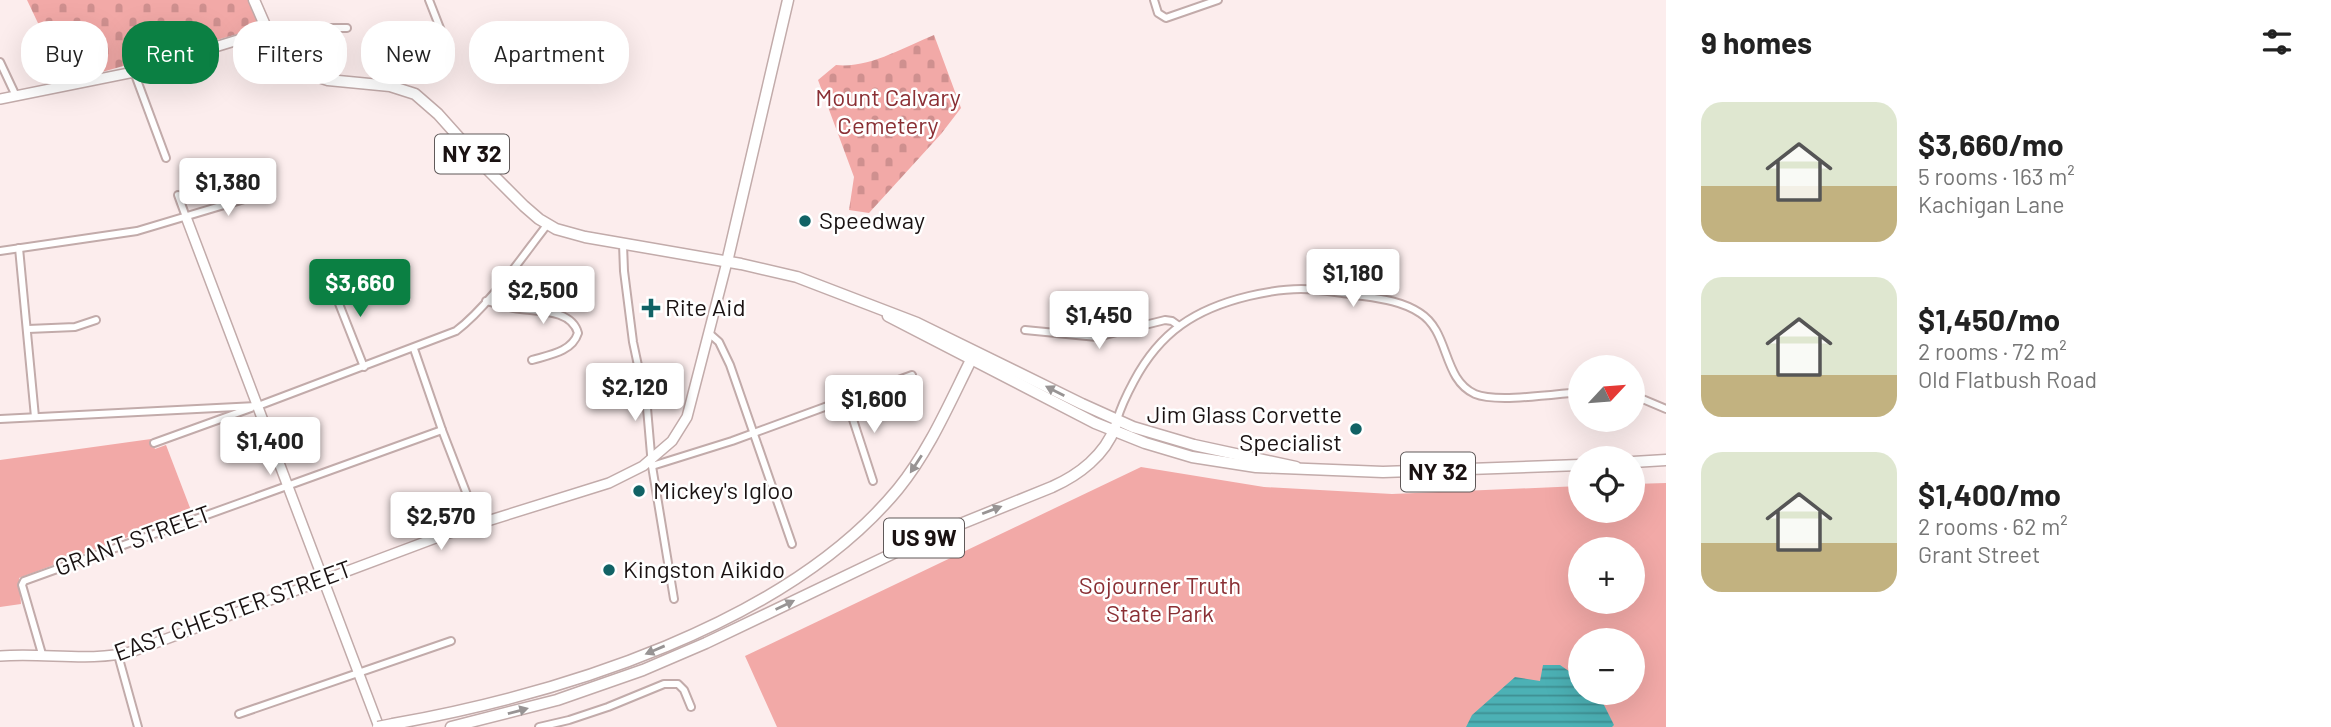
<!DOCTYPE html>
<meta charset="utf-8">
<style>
:root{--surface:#fff;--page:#f6f6f6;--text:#222;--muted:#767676;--accent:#0b8043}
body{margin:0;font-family:Barlow,sans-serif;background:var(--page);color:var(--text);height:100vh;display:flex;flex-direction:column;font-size:26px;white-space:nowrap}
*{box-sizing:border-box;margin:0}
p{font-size:23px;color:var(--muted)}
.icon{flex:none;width:38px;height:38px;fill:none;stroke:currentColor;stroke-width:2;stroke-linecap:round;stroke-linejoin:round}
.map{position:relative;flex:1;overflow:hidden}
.drawer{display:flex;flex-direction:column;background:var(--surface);width:665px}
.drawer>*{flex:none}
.banner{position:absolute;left:21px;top:21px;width:665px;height:63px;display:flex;gap:14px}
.needle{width:46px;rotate:64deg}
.buttons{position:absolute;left:1568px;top:355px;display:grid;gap:14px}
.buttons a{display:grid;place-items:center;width:77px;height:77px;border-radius:50%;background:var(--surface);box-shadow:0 7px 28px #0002;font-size:35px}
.price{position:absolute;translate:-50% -60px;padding:0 16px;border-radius:7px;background:#fff;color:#222;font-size:23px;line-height:46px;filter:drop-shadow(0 2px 4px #0008)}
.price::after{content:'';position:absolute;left:50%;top:42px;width:21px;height:16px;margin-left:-10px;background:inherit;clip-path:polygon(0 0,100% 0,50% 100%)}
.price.current{background:var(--accent);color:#fff}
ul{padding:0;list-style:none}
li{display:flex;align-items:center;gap:21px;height:175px;padding:0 35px}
li span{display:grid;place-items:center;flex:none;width:196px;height:140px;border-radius:21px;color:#555}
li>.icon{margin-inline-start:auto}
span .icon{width:84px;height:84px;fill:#fffc;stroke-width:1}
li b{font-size:30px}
h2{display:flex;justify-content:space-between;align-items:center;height:84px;padding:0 35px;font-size:30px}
.chip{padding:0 24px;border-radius:28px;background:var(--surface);box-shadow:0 7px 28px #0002;font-size:24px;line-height:63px}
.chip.current{background:var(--accent);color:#fff}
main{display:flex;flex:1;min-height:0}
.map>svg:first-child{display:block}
</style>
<main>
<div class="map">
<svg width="1666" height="727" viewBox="0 0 1666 727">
<defs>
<pattern id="cemetery-stones" width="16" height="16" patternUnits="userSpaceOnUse" patternTransform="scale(1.75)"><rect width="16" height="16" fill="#f2a9a7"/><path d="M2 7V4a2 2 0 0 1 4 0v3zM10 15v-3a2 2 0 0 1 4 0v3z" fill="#cf908f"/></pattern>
<pattern id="water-rules" width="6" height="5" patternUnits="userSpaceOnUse" patternTransform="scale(1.75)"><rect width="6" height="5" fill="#4cb1b5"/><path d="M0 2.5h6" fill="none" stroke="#3e8f92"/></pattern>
</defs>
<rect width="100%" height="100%" fill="#fceded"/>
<g fill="url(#cemetery-stones)">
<polygon points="27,0 248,0 259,26 256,29 66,82"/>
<path d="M934,35l27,73 -20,26 -72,79 -20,-3 5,-33 -36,-97 18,-15c32,4 68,-18 98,-30z"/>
</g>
<g fill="#f2a9a7" fill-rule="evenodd">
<polygon points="151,439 155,449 166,445 192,513 19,578 21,604 0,607 0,460"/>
<path d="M1141,467l123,20 128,7 188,-8v25h53v-27l33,-1v244h-889l-32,-71zM1580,550h53v52h-53zM1580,640h53v53h-53z"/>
</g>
<polygon fill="url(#water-rules)" points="1543,665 1560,665 1579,678 1580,693 1594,693 1602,701 1614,725 1612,727 1466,727 1472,715 1515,677 1540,681"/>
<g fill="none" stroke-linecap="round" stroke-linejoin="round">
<g stroke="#c2abaa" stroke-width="10">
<g id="street">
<polyline points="429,0 449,51"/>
<polyline points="1154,0 1158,13 1166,18 1218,0"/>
<polyline points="267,31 273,28 347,28"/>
<polyline points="0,62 16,96"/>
<polyline points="134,72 166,158"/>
<polyline points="178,195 186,217"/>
<polyline points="623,244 624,271 633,342 647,408 652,466 674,599"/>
<polyline points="19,248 35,417"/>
<polyline points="0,251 137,231 261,194"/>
<polyline points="330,281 364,367"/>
<path d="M486,301c9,2 19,5 28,7 21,4 57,0 64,25 -6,19 -29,22 -46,27"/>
<polyline points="28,329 75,327 96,320"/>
<polyline points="1025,330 1097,337 1165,320 1172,321 1179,326"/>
<polyline points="710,334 719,342 730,365 792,544"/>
<polyline points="414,349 442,430 478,523"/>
<polyline points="1633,395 1666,409"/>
<polyline points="846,398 873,481"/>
<path d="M0,419l258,-13 198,-75c32,-24 66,-74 91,-106"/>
<path d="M1117,420c4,-14 10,-26 17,-39 26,-49 61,-72 115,-85 17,-4 34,-7 52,-7 16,0 32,3 48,5 24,4 50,5 71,19 30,19 22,66 55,81 21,9 80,0 105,-2"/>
<polyline points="154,443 251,408"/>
<polyline points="652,466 732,441 912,375"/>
<polyline points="42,654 22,585 24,581 442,430"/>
<polyline points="118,655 138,727"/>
<polyline points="239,714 451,641"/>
<polyline points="539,727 569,720 608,707 664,684 678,684 684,690 691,707"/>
</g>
</g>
<g stroke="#c2abaa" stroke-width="12">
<g id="secondary">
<polyline points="0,99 134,72 267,31"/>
<polyline points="186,217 379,727"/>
<path d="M0,656c45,-4 90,7 134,-5l315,-118 160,-50 34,-17 29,-25 15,-24 40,-155"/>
</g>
</g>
<g stroke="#c2abaa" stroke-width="13">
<g id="primary">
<polyline points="254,0 271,39 288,63 306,73 328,80 390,86 415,94 438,114 489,171 524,206 539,219 556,229 585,237 741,264 797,277 917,323 1082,404 1133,427 1194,445 1296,467"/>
<polyline points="727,262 788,0"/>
<polyline points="888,316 1095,423 1145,443 1192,457 1256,467 1383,472 1580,465"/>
<polyline points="1633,462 1666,460"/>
<path d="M393,724c167,-30 393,-99 505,-235 31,-38 51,-85 73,-129"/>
<path d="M451,727l106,-27 86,-30 63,-27 215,-103 131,-53c27,-12 53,-32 63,-60"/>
</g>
</g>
<use href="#street" stroke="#fff" stroke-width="6"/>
<use href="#secondary" stroke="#fff" stroke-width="9"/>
<use href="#primary" stroke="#fff" stroke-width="10"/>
<g stroke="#c2abaa" stroke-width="13" stroke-linecap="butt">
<polyline id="primary-bridge" points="378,727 393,724"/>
</g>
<use href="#primary-bridge" stroke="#fff" stroke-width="10"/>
</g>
<defs><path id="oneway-solid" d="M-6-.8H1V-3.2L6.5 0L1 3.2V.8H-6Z" transform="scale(1.75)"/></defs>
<g fill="#989494">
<use href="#oneway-solid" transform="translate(1055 391) rotate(-153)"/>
<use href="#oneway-solid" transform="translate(916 464) rotate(123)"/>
<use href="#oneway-solid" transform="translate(992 510) rotate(-21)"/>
<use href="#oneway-solid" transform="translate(785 605) rotate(-26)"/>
<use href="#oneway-solid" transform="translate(655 650) rotate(157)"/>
<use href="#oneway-solid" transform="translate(518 711) rotate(-15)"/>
</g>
<g fill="#116265" stroke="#fff" stroke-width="2.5">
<circle cx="805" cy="221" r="7"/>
<path d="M647.5 297.5h7v7h7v7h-7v7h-7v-7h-7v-7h7z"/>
<circle cx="1356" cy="429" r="7"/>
<circle cx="639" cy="491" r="7"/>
<circle cx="609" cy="570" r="7"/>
</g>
<g text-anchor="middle" stroke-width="5" stroke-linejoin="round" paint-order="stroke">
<g fill="#fff" stroke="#5f5959" stroke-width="2">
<rect x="435" y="134.5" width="74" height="39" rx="5"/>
<rect x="1401" y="452.5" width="74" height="39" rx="5"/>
<rect x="884" y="518.5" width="80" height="39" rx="5"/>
</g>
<g font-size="23" font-weight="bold" fill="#1a1212">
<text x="472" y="162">NY 32</text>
<text x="1438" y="480">NY 32</text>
<text x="924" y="546">US 9W</text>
</g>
<g font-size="24" fill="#8a2f34" stroke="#fff">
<text x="888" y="106">Mount Calvary<tspan x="888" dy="28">Cemetery</tspan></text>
<text x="1160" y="594">Sojourner Truth<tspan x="1160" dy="28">State Park</tspan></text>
</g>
<g font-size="24" fill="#1a1212" stroke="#fff" text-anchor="start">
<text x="819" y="229">Speedway</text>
<text x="665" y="316">Rite Aid</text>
<text x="1342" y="423" text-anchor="end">Jim Glass Corvette<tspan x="1342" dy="28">Specialist</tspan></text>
<text x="653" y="499">Mickey's Igloo</text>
<text x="623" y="578">Kingston Aikido</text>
</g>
<g font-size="24" fill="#1a1212" stroke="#fff">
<text transform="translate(133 541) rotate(-20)" y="8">GRANT STREET</text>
<text transform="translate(233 611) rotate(-20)" y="8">EAST CHESTER STREET</text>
</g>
</g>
</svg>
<div class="buttons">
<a><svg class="needle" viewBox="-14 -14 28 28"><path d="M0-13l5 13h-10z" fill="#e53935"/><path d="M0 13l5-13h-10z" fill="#767676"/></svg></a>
<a><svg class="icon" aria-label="locate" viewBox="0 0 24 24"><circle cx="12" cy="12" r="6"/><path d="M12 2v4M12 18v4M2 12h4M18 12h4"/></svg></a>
<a>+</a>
<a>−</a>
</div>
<b class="price" style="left:228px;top:218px">$1,380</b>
<b class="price" style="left:1353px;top:309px">$1,180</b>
<b class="price current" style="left:360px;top:319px">$3,660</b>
<b class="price" style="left:543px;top:326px">$2,500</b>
<b class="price" style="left:1099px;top:351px">$1,450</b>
<b class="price" style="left:635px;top:423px">$2,120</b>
<b class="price" style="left:874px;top:435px">$1,600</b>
<b class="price" style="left:270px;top:477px">$1,400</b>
<b class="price" style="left:441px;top:552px">$2,570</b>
<div class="banner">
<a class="chip">Buy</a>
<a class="chip current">Rent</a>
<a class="chip">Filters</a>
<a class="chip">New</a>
<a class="chip">Apartment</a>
</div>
</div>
<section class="drawer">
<h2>9 homes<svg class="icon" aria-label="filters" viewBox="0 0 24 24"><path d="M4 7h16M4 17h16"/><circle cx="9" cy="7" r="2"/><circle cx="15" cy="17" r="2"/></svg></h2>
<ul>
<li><span style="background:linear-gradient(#dfe7d0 60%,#c2b280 0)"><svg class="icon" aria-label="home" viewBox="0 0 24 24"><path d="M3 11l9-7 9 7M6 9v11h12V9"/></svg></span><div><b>$3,660/mo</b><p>5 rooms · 163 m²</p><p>Kachigan Lane</p></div></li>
<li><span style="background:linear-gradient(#dfe7d0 70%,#c2b280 0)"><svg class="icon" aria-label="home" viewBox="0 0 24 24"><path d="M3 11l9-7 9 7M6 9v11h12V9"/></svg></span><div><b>$1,450/mo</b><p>2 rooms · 72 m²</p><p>Old Flatbush Road</p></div></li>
<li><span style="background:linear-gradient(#dfe7d0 65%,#c2b280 0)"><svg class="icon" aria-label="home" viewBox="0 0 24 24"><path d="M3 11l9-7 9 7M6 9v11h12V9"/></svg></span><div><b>$1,400/mo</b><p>2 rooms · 62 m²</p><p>Grant Street</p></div></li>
</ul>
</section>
</main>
